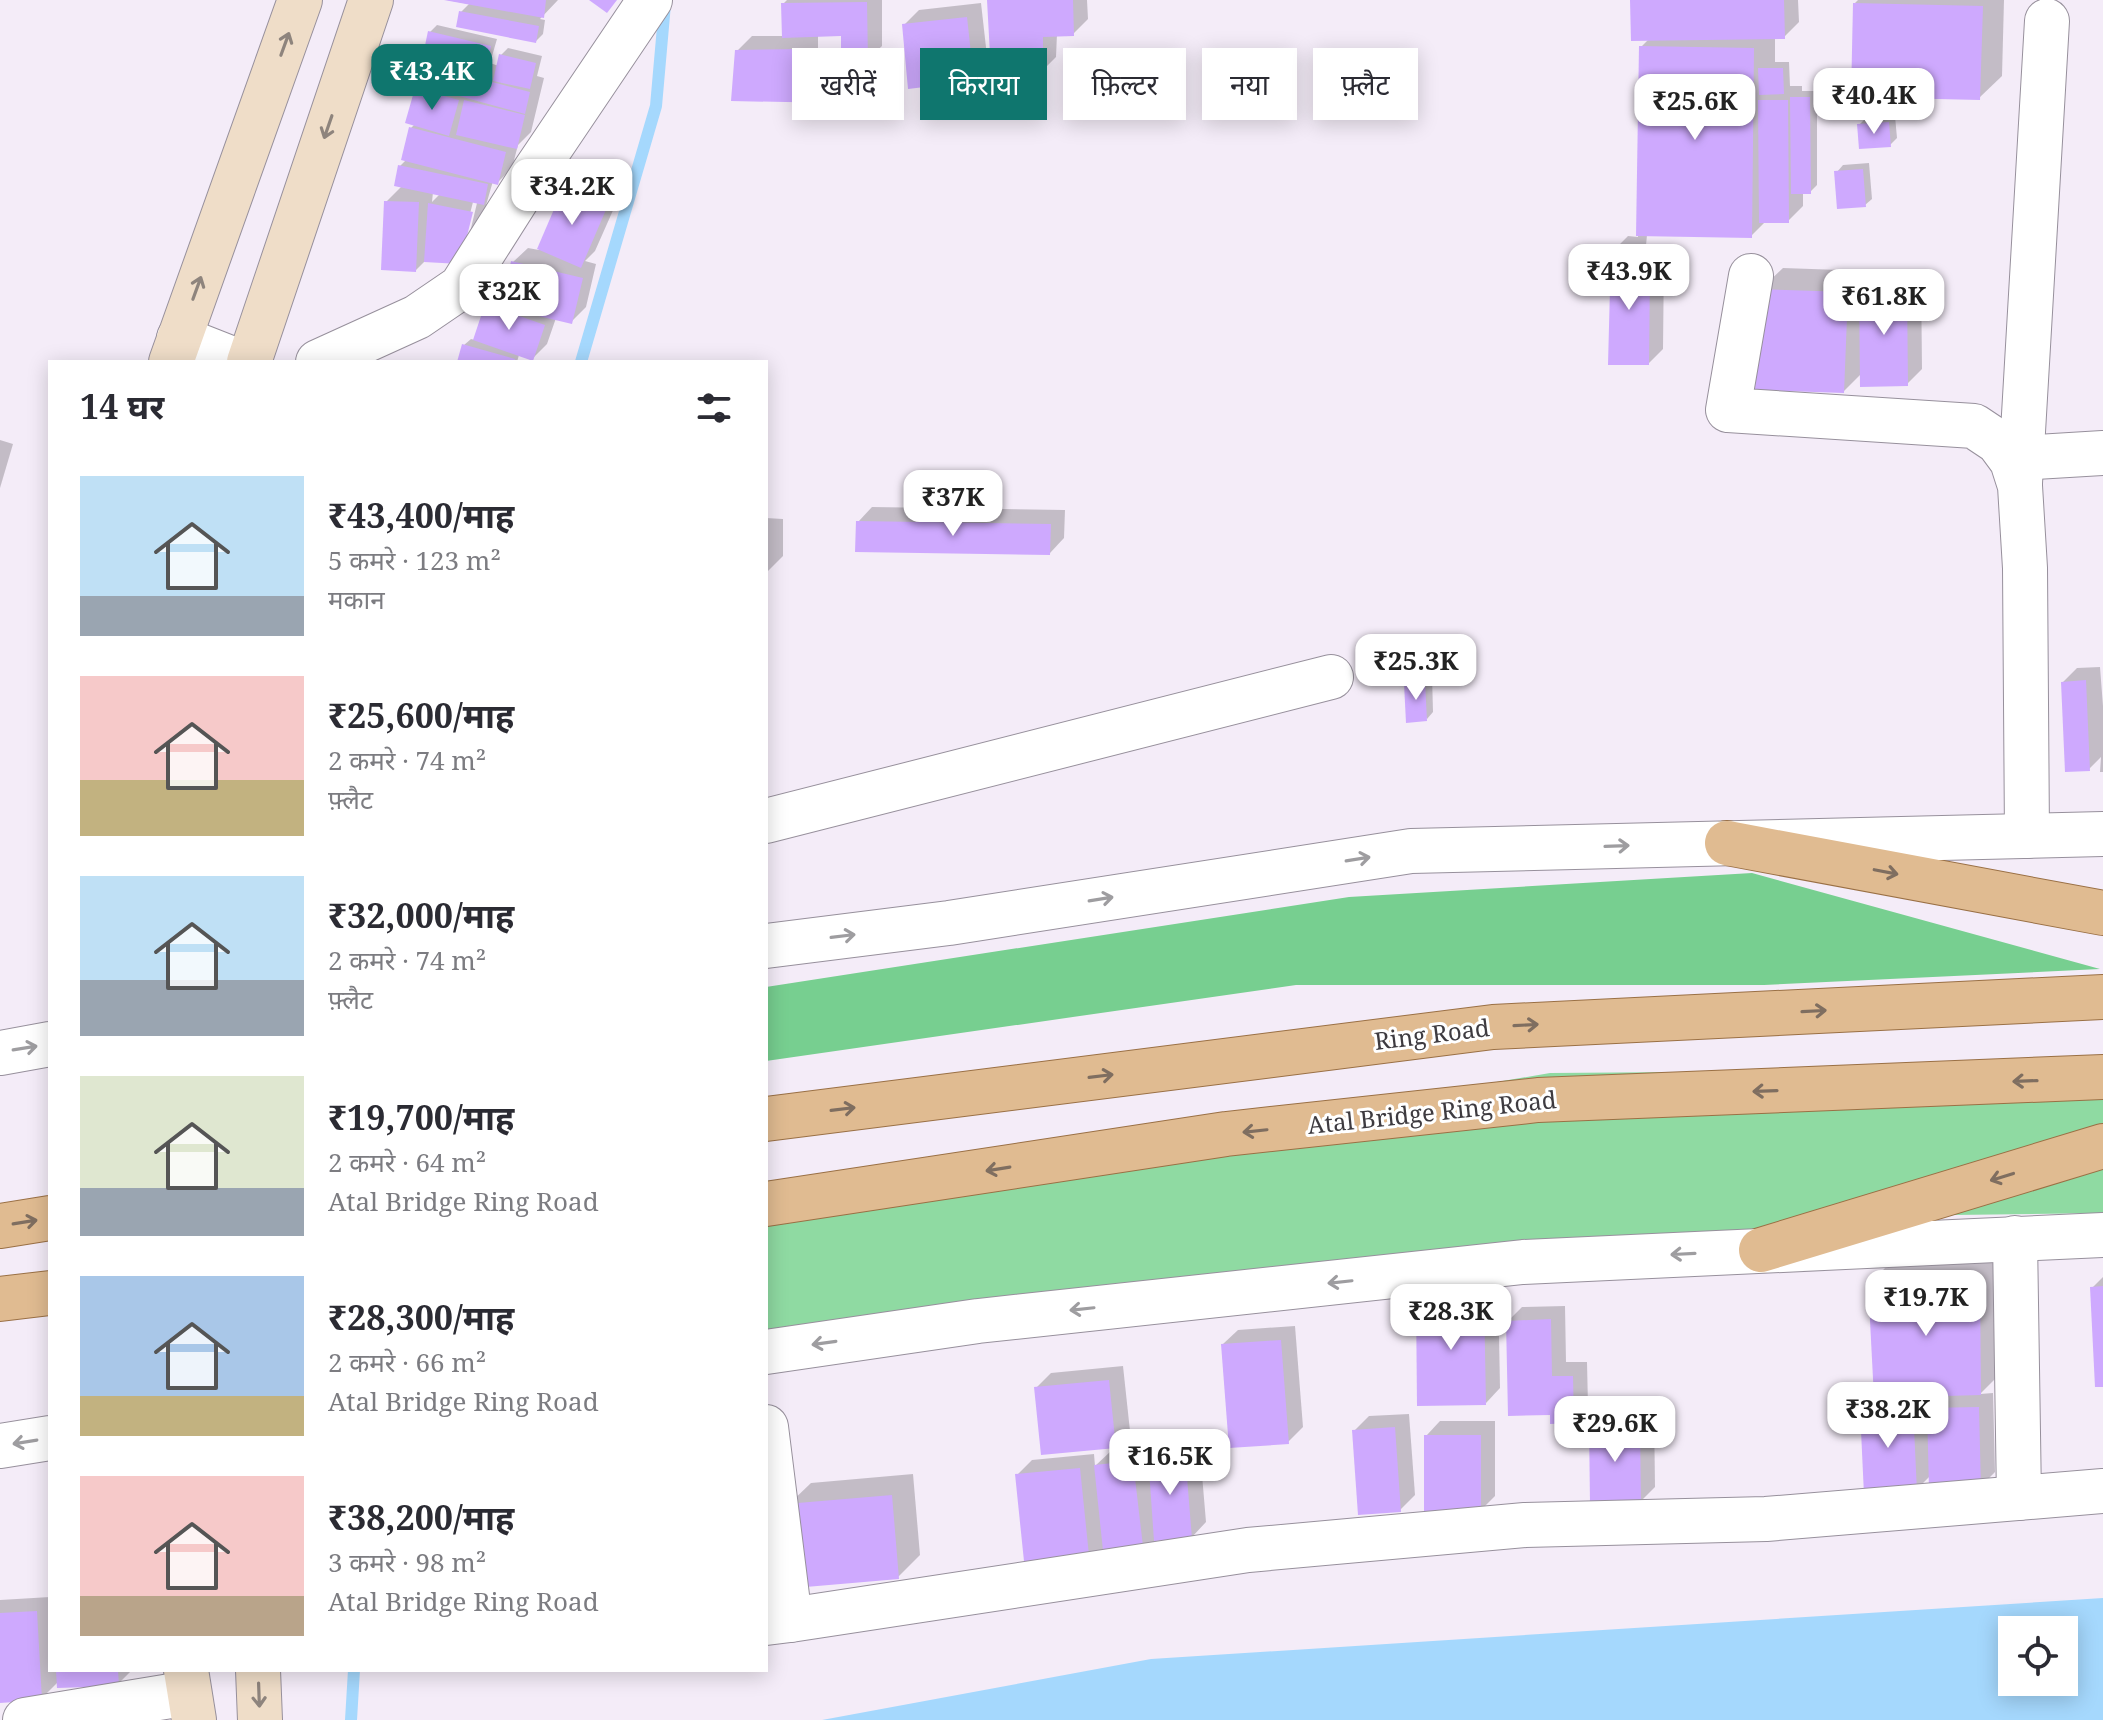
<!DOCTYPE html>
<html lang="hi">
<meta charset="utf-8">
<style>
:root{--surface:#fff;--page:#f2f2f3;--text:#2b2b33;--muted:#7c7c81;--accent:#0f766e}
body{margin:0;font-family:"Noto Serif","Noto Sans Devanagari",serif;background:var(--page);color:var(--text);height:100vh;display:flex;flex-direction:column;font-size:30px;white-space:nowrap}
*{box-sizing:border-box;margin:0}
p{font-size:26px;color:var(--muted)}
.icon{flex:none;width:44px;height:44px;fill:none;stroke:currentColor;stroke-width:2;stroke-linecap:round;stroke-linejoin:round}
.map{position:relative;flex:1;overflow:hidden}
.side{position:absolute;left:48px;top:360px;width:720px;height:1312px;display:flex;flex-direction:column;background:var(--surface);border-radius:0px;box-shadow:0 4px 20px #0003}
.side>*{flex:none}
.top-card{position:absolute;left:792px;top:48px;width:760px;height:72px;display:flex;gap:16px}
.fabs{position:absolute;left:1998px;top:1616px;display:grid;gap:16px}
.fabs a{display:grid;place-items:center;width:80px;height:80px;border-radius:0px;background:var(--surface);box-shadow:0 4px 20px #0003;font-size:40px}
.price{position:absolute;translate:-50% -68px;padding:0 18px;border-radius:16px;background:#fff;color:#222;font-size:26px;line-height:52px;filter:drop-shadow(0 2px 4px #0008)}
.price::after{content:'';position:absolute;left:50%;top:48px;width:24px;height:18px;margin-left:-12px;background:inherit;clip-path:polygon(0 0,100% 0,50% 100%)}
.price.on{background:var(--accent);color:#fff}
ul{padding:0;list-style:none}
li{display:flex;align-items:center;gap:24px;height:200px;padding:0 32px}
li span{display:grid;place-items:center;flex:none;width:224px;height:160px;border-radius:0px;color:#555}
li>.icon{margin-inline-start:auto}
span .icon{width:96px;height:96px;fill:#fffc;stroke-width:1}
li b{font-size:34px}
h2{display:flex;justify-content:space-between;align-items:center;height:96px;padding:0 32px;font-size:34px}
.pill{padding:0 28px;border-radius:0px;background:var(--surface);box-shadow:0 4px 20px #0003;font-size:28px;line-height:72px}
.pill.on{background:var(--accent);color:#fff}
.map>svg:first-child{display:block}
</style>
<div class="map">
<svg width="2103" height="1720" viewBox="0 0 2103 1720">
<rect width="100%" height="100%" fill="#f4ecf8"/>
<polygon fill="#8fdaa2" points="2103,1069 2103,1213 1953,1215 766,1340 766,1207 1550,1073"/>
<polygon fill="#77cf90" points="1752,873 2100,969 1764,985 1296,985 766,1061 766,987 1349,897"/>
<path fill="#a5d8fd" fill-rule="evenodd" d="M2103,1598v122h-1281l329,-61zM2012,1630h52v52h-52z"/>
<g fill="#0003" fill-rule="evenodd">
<polygon points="447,0 558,0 540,19 545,20 543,34 536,41 461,12 469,4"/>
<path d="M787,0h95v46l-15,14h-17l-1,26 -14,15 -98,-50 15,-15h32l-1,-32zM843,34v26l-25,-3v-22z"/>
<polygon points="989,0 1087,0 1088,19 1073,34 1057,34 1056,57 1042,71"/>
<polygon points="1632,0 1798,0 1799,22 1784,37 1775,37 1775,62 1789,62 1790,86 1802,86 1802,91 1817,91 1817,185 1810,192 1803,192 1803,206 1788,221 1766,221 1751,236 1647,235 1645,256 1664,256 1663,349 1649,363 1613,251 1628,236 1638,237 1641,47 1649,39"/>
<polygon points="1858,0 2004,0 2002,76 1979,98 1855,3"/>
<polygon points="981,3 988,65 973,80 904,25 919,10"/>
<path d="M437,25l60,14 -7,24 9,3 2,-11 7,-7 34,8 -5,20 7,2 -13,54 -13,13 -6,23 -14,14 -5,-1 -19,66 -15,15 -33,-2 -10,10 -33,-1 3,-67 16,-16 -6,-1 4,-19 7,-7 -4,-1 8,-30 4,-4 -7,-2 9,-33 5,-5 -8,-3 5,-18 9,-9 -3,-1 5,-21zM433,192l7,2 -8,8zM473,202l4,1 -11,46h-5z"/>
<polygon points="1895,116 1897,138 1890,145 1859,125 1866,118"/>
<polygon points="1869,163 1872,199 1865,205 1837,172 1843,165"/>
<polygon points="580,172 622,190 595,251 585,261 596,264 586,307 571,322 556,318 547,344 532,359 519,355 517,362 459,362 464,345 471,339 475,340 487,305 501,290 506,292 513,262 528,248 539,250 565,187"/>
<polygon points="1783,268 1869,271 1869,282 1876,274 1921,273 1922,369 1907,384 1862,373 1844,391 1760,290"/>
<polygon points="0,440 13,444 0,488"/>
<polygon points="872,507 1065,510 1064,538 1050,553 858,522"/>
<polygon points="766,518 783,519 783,556 768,571"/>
<polygon points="2100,667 2103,706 2103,772 2100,772 2101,757 2089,769 2063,682 2077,668"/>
<polygon points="1432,675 1433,712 1427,719 1406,684 1413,677"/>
<path d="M2002,1259l1,112 -23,23 13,-1 2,79 -15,15 -50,-11 -14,14 -54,-80 14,-14 -6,-113 22,-22zM1943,1394l-15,16 -1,-15z"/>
<polygon points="2103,1277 2103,1385 2092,1288"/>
<polygon points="1498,1283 1500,1388 1486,1403 1418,1299 1432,1285"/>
<polygon points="1565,1306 1566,1362 1587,1362 1588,1406 1573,1421 1552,1413 1508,1321 1522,1307"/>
<polygon points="1295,1326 1303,1427 1288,1442 1223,1344 1238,1330"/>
<polygon points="1123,1366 1130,1431 1115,1446 1036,1388 1051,1373"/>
<polygon points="1606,1410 1654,1410 1655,1487 1640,1502 1591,1425"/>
<polygon points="1409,1414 1415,1495 1400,1510 1354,1431 1369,1416"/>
<polygon points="1440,1421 1495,1421 1495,1496 1480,1511 1426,1436"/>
<polygon points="1199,1439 1206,1522 1192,1537 1157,1539 1143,1553 1105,1547 1089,1563 1017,1475 1032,1460 1094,1454 1095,1466 1111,1451 1147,1447 1149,1457 1164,1441"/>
<polygon points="913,1474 920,1555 898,1577 788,1505 811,1483"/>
<polygon points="50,1597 50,1670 132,1670 118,1684 59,1681 41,1699 0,1701 0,1600"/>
</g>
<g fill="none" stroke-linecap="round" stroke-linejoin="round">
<g stroke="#a5d8fd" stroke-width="12">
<polyline points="581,362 656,106 665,4"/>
<polyline points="351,1720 354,1670"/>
</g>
</g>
<g fill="#cea9fe">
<polygon points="444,0 546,0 544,18"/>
<polygon points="589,0 617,0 607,13"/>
<polygon points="987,0 1073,0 1074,36 1043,37 1043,73 991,73"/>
<polygon points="1630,0 1784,0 1785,39 1631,41"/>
<polygon points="867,2 868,62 841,62 841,36 782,38 781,3"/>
<polygon points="1853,3 1983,6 1980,100 1851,97"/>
<polygon points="459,11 539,26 536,43 456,27"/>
<polygon points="967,17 974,81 908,89 902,24"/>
<polygon points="428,31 491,46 486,70 423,55"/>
<polygon points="1639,46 1754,48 1752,238 1636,236"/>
<polygon points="804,49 804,71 836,74 835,103 731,101 735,50"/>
<polygon points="499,54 536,63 530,89 493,81"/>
<polygon points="417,62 530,92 525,114 412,83"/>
<polygon points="1758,68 1783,68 1784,94 1759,95"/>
<polygon points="415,88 459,100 449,136 405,123"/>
<polygon points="1790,97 1810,97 1811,194 1791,194"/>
<polygon points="464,100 525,115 517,149 456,135"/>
<polygon points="1758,100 1788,100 1789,223 1759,223"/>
<polygon points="1889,122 1891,147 1859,149 1857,124"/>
<polygon points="409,127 506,152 498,185 401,160"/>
<polygon points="398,165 488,184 484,205 394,186"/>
<polygon points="1863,169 1866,207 1837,209 1834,171"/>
<polygon points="564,186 608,205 581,268 537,249"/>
<polygon points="384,201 419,202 416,272 381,270"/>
<polygon points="428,203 473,212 460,264 424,262"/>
<polygon points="1611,250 1633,251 1632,270 1650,270 1649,365 1608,365"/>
<polygon points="511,261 583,278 572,324 501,307"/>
<polygon points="1907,287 1908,386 1860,387 1859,288"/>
<polygon points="1758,289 1848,292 1844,393 1755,390"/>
<polygon points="485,304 545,325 533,361 473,340"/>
<polygon points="462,344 515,359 514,362 457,362"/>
<polygon points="856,521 1051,524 1050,555 855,552"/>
<polygon points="2086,680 2090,771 2065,772 2061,682"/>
<polygon points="1425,681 1427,721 1406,723 1404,683"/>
<polygon points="1980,1280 1981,1395 1874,1398 1868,1282"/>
<polygon points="2103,1286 2103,1387 2095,1387 2090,1287"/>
<polygon points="1484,1297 1486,1405 1417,1406 1416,1298"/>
<polygon points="1551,1319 1552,1376 1573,1376 1574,1423 1550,1424 1550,1415 1508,1416 1506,1321"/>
<polygon points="1281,1340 1289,1444 1229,1448 1221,1344"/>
<polygon points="1109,1380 1116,1448 1041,1455 1034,1387"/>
<polygon points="1913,1406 1917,1492 1864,1495 1860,1409"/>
<polygon points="1979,1407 1981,1489 1929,1490 1927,1408"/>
<polygon points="1589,1424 1640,1424 1641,1504 1590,1504"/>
<polygon points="1395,1427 1401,1512 1358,1515 1352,1430"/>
<rect x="1424" y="1435" width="57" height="78"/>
<polygon points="1185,1452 1192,1539 1154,1541 1148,1455"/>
<polygon points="1133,1461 1144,1555 1104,1560 1094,1465"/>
<polygon points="1080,1468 1090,1565 1025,1571 1015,1474"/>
<polygon points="892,1495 899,1579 794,1588 786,1504"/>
<polygon points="37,1611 42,1700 0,1703 0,1613"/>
<polygon points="56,1670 118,1670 119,1686 57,1688"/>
</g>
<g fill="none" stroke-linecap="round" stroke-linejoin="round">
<g stroke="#97909c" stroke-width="46">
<g id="minor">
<polyline points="1751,276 1728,410 1974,426 1998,442 2012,461 2020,486 2025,568 2027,836"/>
<polyline points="2021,458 2103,453"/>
<polyline points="2020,483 2047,21"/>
<polyline points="766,821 1331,677"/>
<polyline points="2015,1238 2019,1498"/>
<polyline points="766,1427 790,1620 766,1623"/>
<polyline points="790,1620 1248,1550 1525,1525 1766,1519 2103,1491"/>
<polyline points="25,1720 189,1693"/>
</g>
</g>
<g stroke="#97909c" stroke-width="46">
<g id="tertiary">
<polyline points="179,338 240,362"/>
<polyline points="318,362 417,317 461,287 534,172 650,0"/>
<polyline points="766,946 949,923 1411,851 2103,834"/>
<polyline points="0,1053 50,1044"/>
<polyline points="766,1352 978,1321 1523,1262 2103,1235"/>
<polyline points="0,1446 50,1438"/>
</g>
</g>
<g stroke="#97909c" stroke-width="46">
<g id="secondary">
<polyline points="171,362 300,0"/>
<polyline points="249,362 371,0"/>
<polyline points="186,1670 194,1720"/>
<polyline points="258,1670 260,1720"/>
</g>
</g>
<g stroke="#9a7045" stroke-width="46">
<g id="primary">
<polyline points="1727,843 2103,913"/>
<polyline points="766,1119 1493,1027 2103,997"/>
<polyline points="766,1204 1226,1134 1538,1100 2103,1077"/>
<polyline points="0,1226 50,1218"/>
<polyline points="1761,1250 2103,1146"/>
<polyline points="0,1299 50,1293"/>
</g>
</g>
<use href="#minor" stroke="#fff" stroke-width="44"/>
<use href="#tertiary" stroke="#fff" stroke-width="44"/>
<use href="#secondary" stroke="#efddc8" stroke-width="44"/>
<use href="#primary" stroke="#e0bb91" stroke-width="44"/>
</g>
<defs><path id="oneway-shaft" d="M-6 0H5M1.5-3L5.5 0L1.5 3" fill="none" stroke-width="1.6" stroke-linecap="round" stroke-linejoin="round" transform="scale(2)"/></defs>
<g stroke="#8e847d">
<use href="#oneway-shaft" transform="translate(285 44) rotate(-70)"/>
<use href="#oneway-shaft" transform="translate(328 127) rotate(109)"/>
<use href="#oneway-shaft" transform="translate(197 288) rotate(-70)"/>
<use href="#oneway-shaft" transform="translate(259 1695) rotate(88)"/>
</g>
<g stroke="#9e9da0">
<use href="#oneway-shaft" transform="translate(1617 846) rotate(-2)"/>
<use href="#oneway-shaft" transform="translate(1358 859) rotate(-9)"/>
<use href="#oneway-shaft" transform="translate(1101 899) rotate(-9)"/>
<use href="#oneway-shaft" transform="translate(843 936) rotate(-7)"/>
<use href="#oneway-shaft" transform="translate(25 1048) rotate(-9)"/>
<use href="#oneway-shaft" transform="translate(1683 1254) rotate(177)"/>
<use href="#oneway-shaft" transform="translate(1340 1282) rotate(174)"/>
<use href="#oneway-shaft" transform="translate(1082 1309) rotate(174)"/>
<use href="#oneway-shaft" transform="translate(824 1343) rotate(172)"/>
<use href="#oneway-shaft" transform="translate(25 1442) rotate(171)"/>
</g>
<g stroke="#7f6e60">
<use href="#oneway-shaft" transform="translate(1886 872) rotate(11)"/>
<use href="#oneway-shaft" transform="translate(1814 1011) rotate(-3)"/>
<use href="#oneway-shaft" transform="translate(1526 1025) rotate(-3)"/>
<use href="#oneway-shaft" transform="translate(1101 1076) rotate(-7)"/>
<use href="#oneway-shaft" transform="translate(2025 1081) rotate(178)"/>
<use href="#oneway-shaft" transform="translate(1765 1091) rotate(178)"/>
<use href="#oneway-shaft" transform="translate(843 1109) rotate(-7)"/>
<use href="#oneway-shaft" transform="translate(1255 1131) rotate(174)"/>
<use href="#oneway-shaft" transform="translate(998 1169) rotate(171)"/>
<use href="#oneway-shaft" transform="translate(2002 1177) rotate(163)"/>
<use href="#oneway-shaft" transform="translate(25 1222) rotate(-9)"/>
</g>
<g text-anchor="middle" stroke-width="6" stroke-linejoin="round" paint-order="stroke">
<g font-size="24" fill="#3e3b40" stroke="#fff">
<text transform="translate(1432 1035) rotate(-7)" y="8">Ring Road</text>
<text transform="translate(1432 1113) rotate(-6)" y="8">Atal Bridge Ring Road</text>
</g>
</g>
</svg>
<div class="fabs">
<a><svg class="icon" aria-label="locate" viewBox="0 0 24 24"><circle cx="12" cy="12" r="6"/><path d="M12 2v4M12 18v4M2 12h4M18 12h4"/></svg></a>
</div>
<b class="price on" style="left:432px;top:112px">₹43.4K</b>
<b class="price" style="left:1874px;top:136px">₹40.4K</b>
<b class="price" style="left:1695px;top:142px">₹25.6K</b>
<b class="price" style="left:572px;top:227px">₹34.2K</b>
<b class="price" style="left:1629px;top:312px">₹43.9K</b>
<b class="price" style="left:509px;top:332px">₹32K</b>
<b class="price" style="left:1884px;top:337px">₹61.8K</b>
<b class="price" style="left:953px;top:538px">₹37K</b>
<b class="price" style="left:1416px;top:702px">₹25.3K</b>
<b class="price" style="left:1926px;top:1338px">₹19.7K</b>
<b class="price" style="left:1451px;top:1352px">₹28.3K</b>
<b class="price" style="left:1888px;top:1450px">₹38.2K</b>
<b class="price" style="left:1615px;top:1464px">₹29.6K</b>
<b class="price" style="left:1170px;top:1497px">₹16.5K</b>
<div class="top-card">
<a class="pill">खरीदें</a>
<a class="pill on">किराया</a>
<a class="pill">फ़िल्टर</a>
<a class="pill">नया</a>
<a class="pill">फ़्लैट</a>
</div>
<section class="side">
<h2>14 घर<svg class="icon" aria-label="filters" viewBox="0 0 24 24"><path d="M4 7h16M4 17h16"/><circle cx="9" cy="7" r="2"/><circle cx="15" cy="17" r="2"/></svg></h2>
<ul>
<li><span style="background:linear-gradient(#bfe0f5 75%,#9aa5b1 0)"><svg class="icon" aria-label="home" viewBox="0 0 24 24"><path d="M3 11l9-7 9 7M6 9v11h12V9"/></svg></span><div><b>₹43,400/माह</b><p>5 कमरे · 123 m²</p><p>मकान</p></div></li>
<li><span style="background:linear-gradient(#f6c9c9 65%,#c2b280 0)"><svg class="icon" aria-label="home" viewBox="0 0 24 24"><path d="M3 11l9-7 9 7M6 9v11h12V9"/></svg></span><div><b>₹25,600/माह</b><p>2 कमरे · 74 m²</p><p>फ़्लैट</p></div></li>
<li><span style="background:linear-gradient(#bfe0f5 65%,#9aa5b1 0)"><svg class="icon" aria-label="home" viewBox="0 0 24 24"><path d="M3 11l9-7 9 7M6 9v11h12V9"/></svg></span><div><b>₹32,000/माह</b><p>2 कमरे · 74 m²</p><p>फ़्लैट</p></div></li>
<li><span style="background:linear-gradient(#dfe7d0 70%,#9aa5b1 0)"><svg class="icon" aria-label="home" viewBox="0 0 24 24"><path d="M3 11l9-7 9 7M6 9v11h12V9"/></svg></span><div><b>₹19,700/माह</b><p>2 कमरे · 64 m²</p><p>Atal Bridge Ring Road</p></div></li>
<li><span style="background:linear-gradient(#a9c7e8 75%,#c2b280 0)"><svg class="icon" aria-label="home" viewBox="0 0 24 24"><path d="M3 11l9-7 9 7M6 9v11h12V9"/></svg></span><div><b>₹28,300/माह</b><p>2 कमरे · 66 m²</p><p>Atal Bridge Ring Road</p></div></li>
<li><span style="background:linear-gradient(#f6c9c9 75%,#b9a48a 0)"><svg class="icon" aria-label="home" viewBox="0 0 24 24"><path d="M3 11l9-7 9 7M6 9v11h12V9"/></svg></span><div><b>₹38,200/माह</b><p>3 कमरे · 98 m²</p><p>Atal Bridge Ring Road</p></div></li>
</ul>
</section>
</div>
